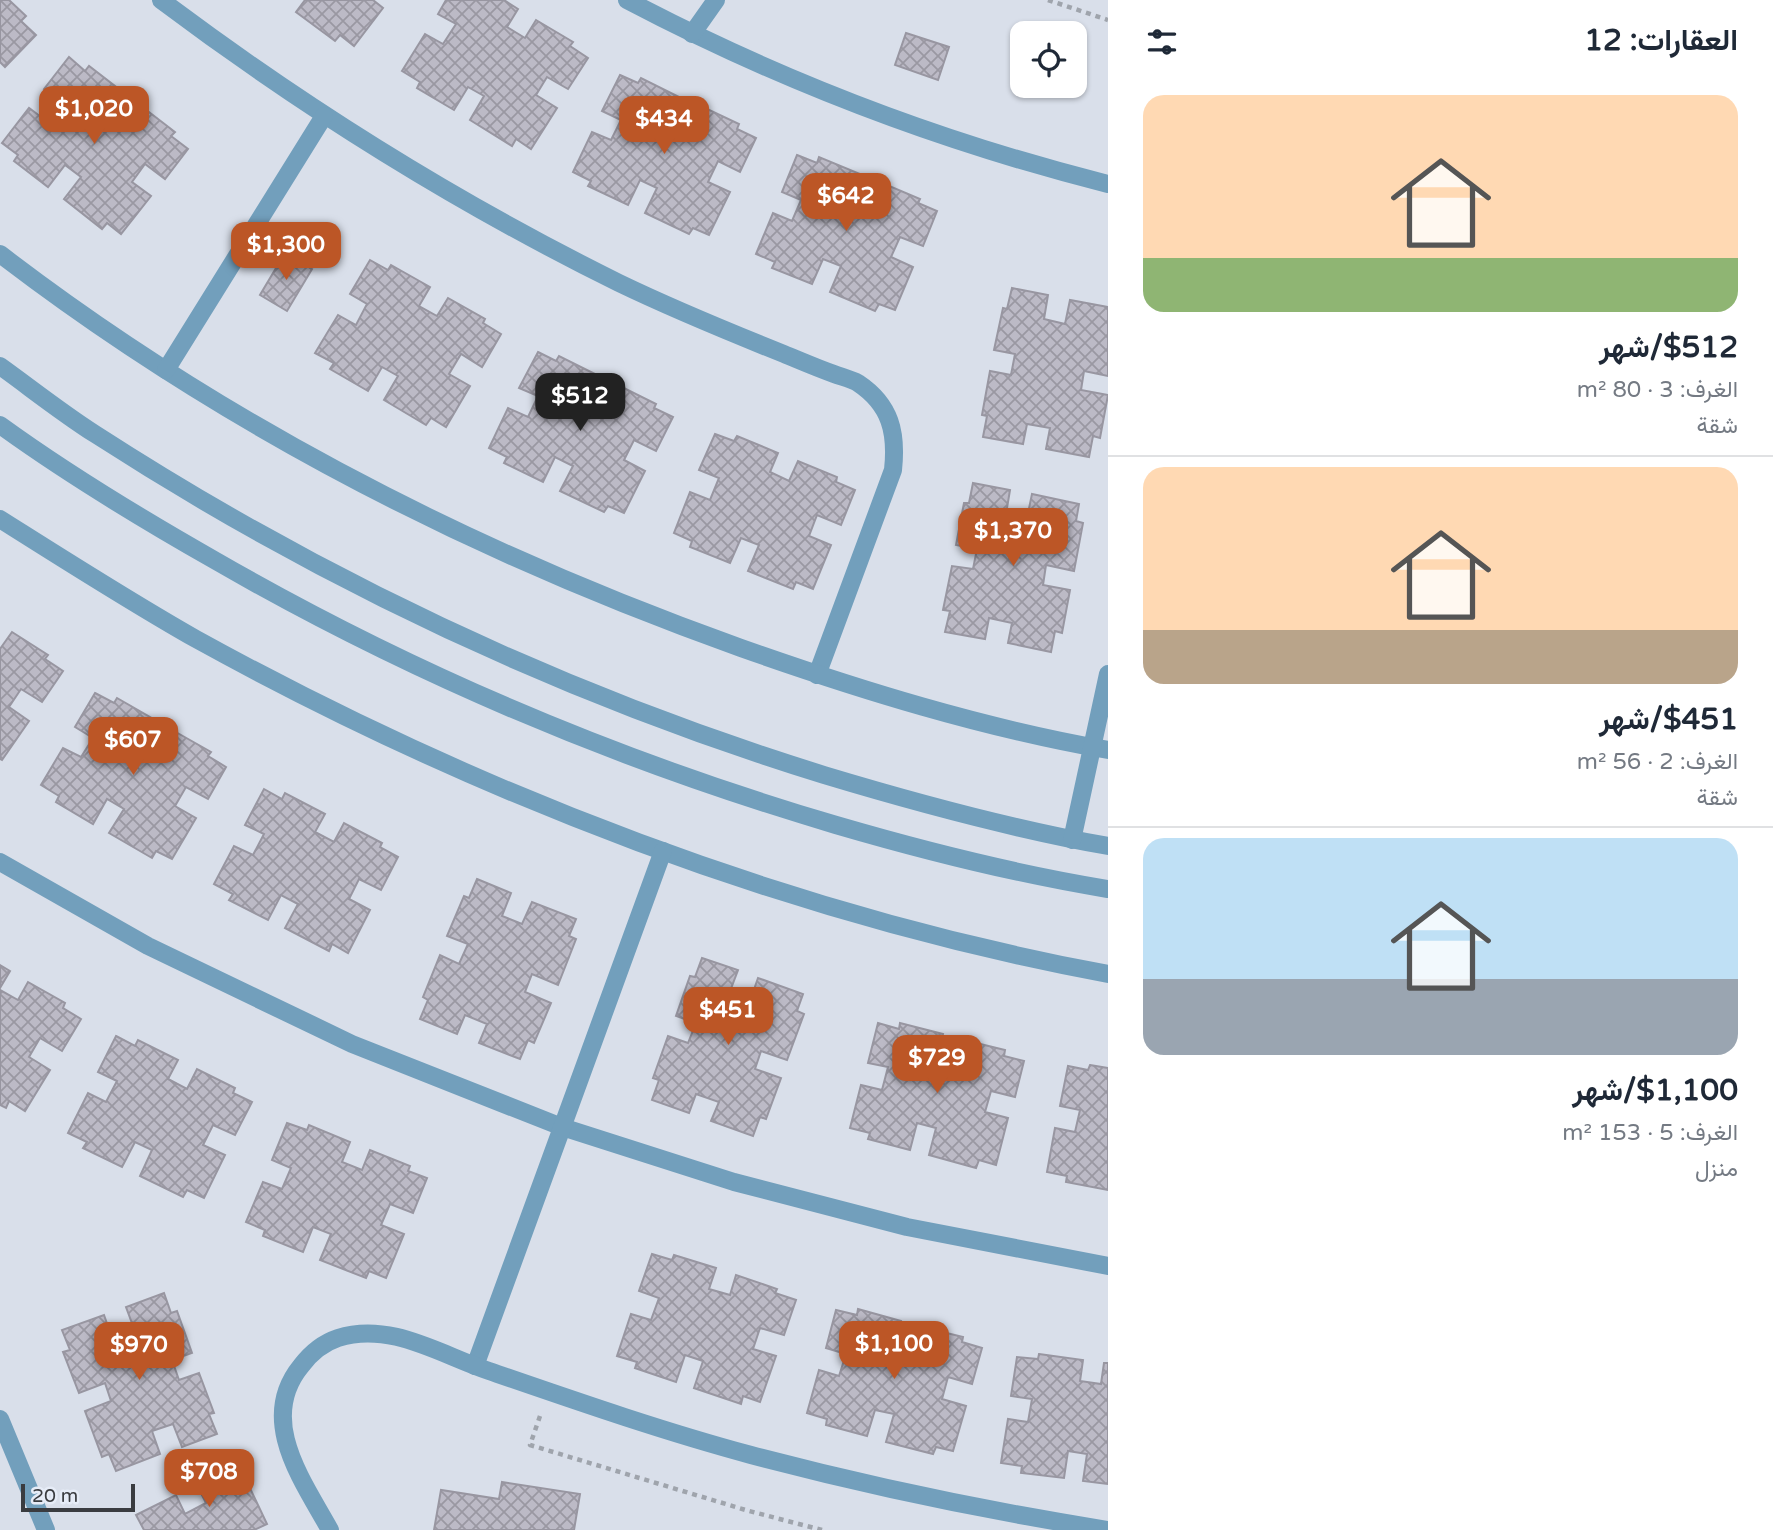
<!DOCTYPE html>
<html lang="ar">
<meta charset="utf-8">
<style>
:root{--surface:#fff;--page:#f2f2f3;--text:#1f2937;--muted:#747a83;--line:#e0e1e3;--accent:#bc5626}
body{margin:0;font-family:"Varela Round",Vazirmatn,sans-serif;background:var(--page);color:var(--text);direction:rtl;height:100vh;display:flex;flex-direction:column;font-size:26px;white-space:nowrap}
*{box-sizing:border-box;margin:0}
p{font-size:23px;color:var(--muted)}
.icon{flex:none;width:38px;height:38px;fill:none;stroke:currentColor;stroke-width:2;stroke-linecap:round;stroke-linejoin:round}
.map{position:relative;flex:1;overflow:hidden;direction:ltr}
.drawer{display:flex;flex-direction:column;background:var(--surface);width:665px}
.drawer>*{flex:none}
.buttons{position:absolute;left:1010px;top:21px;display:grid;gap:14px}
.buttons a{display:grid;place-items:center;width:77px;height:77px;border-radius:14px;background:var(--surface);box-shadow:0 2px 5px #0004;font-size:35px}
.scale{position:absolute;left:21px;bottom:18px;width:114px;box-sizing:border-box;padding-left:7px;border:4px solid #3a3c40;border-top:0;font-size:19px;line-height:24px;white-space:nowrap;color:#3a3c40;-webkit-text-stroke:5px #e6ecf7;paint-order:stroke}
.price{position:absolute;translate:-50% -60px;padding:0 16px;border-radius:14px;background:var(--accent);color:#fff;font-size:23px;line-height:46px;filter:drop-shadow(0 2px 4px #0008)}
.price::after{content:'';position:absolute;left:50%;top:42px;width:21px;height:16px;margin-left:-10px;background:inherit;clip-path:polygon(0 0,100% 0,50% 100%)}
.price.on{background:#222;color:#fff}
ul{padding:0;list-style:none}
li{display:grid;align-content:center;gap:14px;height:371px;padding:0 35px}
li+li{border-top:2px solid var(--line)}
li span{display:grid;place-items:center;height:217px;border-radius:21px;color:#555}
li>.icon{margin-inline-start:auto}
span .icon{width:126px;height:126px;fill:#fffc;stroke-width:1}
li b{font-size:30px}
h2{display:flex;justify-content:space-between;align-items:center;height:84px;padding:0 35px;font-size:30px}
main{display:flex;flex:1;min-height:0}
.map>svg:first-child{display:block}
</style>
<main>
<section class="drawer">
<h2>العقارات: 12<svg class="icon" aria-label="filters" viewBox="0 0 24 24"><path d="M4 7h16M4 17h16"/><circle cx="9" cy="7" r="2"/><circle cx="15" cy="17" r="2"/></svg></h2>
<ul>
<li><span style="background:linear-gradient(#ffd9b3 75%,#8fb573 0)"><svg class="icon" aria-label="home" viewBox="0 0 24 24"><path d="M3 11l9-7 9 7M6 9v11h12V9"/></svg></span><div><b>$512/شهر</b><p>الغرف: 3 · 80 m²</p><p>شقة</p></div></li>
<li><span style="background:linear-gradient(#ffd9b3 75%,#b9a48a 0)"><svg class="icon" aria-label="home" viewBox="0 0 24 24"><path d="M3 11l9-7 9 7M6 9v11h12V9"/></svg></span><div><b>$451/شهر</b><p>الغرف: 2 · 56 m²</p><p>شقة</p></div></li>
<li><span style="background:linear-gradient(#bfe0f5 65%,#9aa5b1 0)"><svg class="icon" aria-label="home" viewBox="0 0 24 24"><path d="M3 11l9-7 9 7M6 9v11h12V9"/></svg></span><div><b>$1,100/شهر</b><p>الغرف: 5 · 153 m²</p><p>منزل</p></div></li>
</ul>
</section>
<div class="map">
<svg width="1108" height="1530" viewBox="0 0 1108 1530">
<defs>
<pattern id="building-cross-hatch" width="8" height="8" patternUnits="userSpaceOnUse" patternTransform="scale(1.75)"><rect width="8" height="8" fill="#bcbac6"/><path d="M0 0l8 8M0 8l8-8" fill="none" stroke="#9a98a2"/></pattern>
</defs>
<rect width="100%" height="100%" fill="#d9dfea"/>
<g fill="url(#building-cross-hatch)" stroke="#9896a1" stroke-width="2">
<polygon points="0,0 9,0 26,16 21,21 36,35 5,67 0,62"/>
<polygon points="305,0 373,0 383,8 354,46 340,35 335,41 296,12"/>
<polygon points="446,0 504,0 518,9 507,27 525,38 536,20 573,42 570,46 588,58 568,89 547,77 536,95 557,108 531,149 516,139 512,146 470,120 484,96 468,87 454,110 417,88 420,82 402,71 425,34 443,44 456,24 438,14"/>
<polygon points="906,33 949,47 938,80 895,65"/>
<polygon points="69,57 85,71 89,66 124,93 111,110 128,123 141,106 175,132 171,136 188,149 165,179 145,164 132,182 151,196 121,234 107,223 102,229 64,199 81,177 65,165 48,187 14,161 18,155 2,143 29,108 45,120 60,102 44,89"/>
<polygon points="620,75 638,83 641,78 681,98 672,116 691,126 701,106 739,124 737,129 756,138 740,172 718,161 708,182 730,192 709,235 693,228 689,234 645,213 657,188 640,180 628,205 588,186 591,181 573,172 592,132 611,140 621,120 602,111"/>
<polygon points="797,155 817,163 819,157 860,174 852,194 872,202 880,182 920,199 918,203 937,211 923,246 900,237 891,257 913,267 895,310 879,304 875,311 830,292 841,266 823,259 812,284 772,268 775,262 756,254 773,213 792,221 801,200 782,192"/>
<polygon points="285,253 312,269 287,311 260,295"/>
<polygon points="370,260 388,270 391,265 430,287 419,306 437,316 448,298 485,319 483,323 501,334 482,367 461,354 449,374 470,386 446,427 431,418 426,425 384,400 398,376 382,367 368,391 330,369 334,363 315,353 338,315 356,325 367,304 350,294"/>
<polygon points="1012,288 1048,295 1044,319 1065,324 1070,300 1108,307 1108,376 1084,371 1081,390 1108,395 1100,438 1093,436 1089,457 1046,449 1050,428 1027,424 1023,444 983,437 987,416 982,415 990,371 1011,375 1015,354 994,350 1003,308 1007,309"/>
<polygon points="538,352 556,361 559,356 599,376 589,395 608,404 618,385 656,404 654,408 673,417 656,451 634,440 624,460 645,471 624,513 608,506 604,512 560,491 573,466 555,457 543,482 504,463 507,457 489,448 508,408 528,417 538,396 519,388"/>
<polygon points="715,434 734,441 737,436 778,453 770,472 789,481 798,461 837,477 836,482 855,490 841,525 817,515 809,536 831,545 813,589 796,582 793,589 748,571 759,545 741,538 730,563 690,547 692,541 674,533 690,492 710,500 719,478 699,470"/>
<polygon points="973,483 1010,490 1006,514 1027,518 1032,494 1079,504 1076,521 1083,523 1074,571 1046,565 1043,585 1070,590 1062,633 1055,631 1051,652 1008,643 1012,623 989,618 985,639 945,632 950,611 943,610 952,566 973,569 977,549 956,545 964,503 969,503"/>
<polygon points="12,632 48,655 45,659 63,671 42,702 21,689 9,707 29,721 2,760 0,759 0,649"/>
<polygon points="95,693 114,703 117,698 155,720 145,739 163,749 174,731 211,752 208,756 226,767 208,799 186,787 175,806 196,818 172,859 156,851 152,858 109,833 124,809 107,799 93,824 56,802 59,796 41,785 63,748 81,757 93,738 75,727"/>
<polygon points="264,789 282,799 285,793 325,814 315,832 334,842 344,823 382,843 380,847 398,857 381,890 359,879 349,899 370,910 348,953 332,944 329,951 285,928 298,904 281,895 268,920 229,900 233,894 214,884 234,846 253,855 264,834 245,825"/>
<polygon points="477,879 511,893 502,916 522,924 532,902 576,919 569,936 576,939 558,985 532,974 525,992 551,1003 534,1043 528,1040 520,1059 479,1043 487,1024 465,1015 457,1034 420,1019 428,1000 423,997 440,955 459,964 468,944 447,936 464,896 469,898"/>
<polygon points="702,958 738,970 729,994 750,1001 758,978 803,994 797,1011 804,1014 787,1060 761,1051 755,1069 781,1078 766,1119 760,1117 753,1136 711,1121 719,1102 696,1094 689,1113 652,1100 659,1080 653,1078 668,1036 688,1043 696,1023 676,1016 690,976 695,977"/>
<polygon points="0,965 10,971 0,988"/>
<polygon points="28,982 65,1003 63,1008 81,1019 62,1051 40,1038 29,1057 50,1070 25,1111 9,1101 6,1108 0,1105 0,990 18,1000"/>
<polygon points="878,1023 899,1029 900,1023 943,1034 938,1055 958,1061 964,1040 1005,1050 1004,1056 1024,1061 1015,1097 991,1091 985,1112 1008,1118 996,1165 979,1160 976,1168 929,1155 936,1128 917,1123 910,1150 868,1139 870,1133 850,1128 861,1085 882,1090 888,1067 868,1063"/>
<polygon points="116,1036 135,1046 138,1040 178,1060 168,1079 187,1089 197,1069 235,1088 233,1093 252,1102 235,1135 213,1125 203,1145 225,1155 204,1198 187,1190 183,1197 140,1176 152,1150 135,1142 122,1167 83,1148 87,1142 68,1133 88,1093 106,1102 117,1081 98,1072"/>
<polygon points="1090,1065 1108,1068 1108,1190 1066,1182 1067,1176 1047,1172 1055,1128 1075,1132 1080,1110 1060,1106 1068,1066 1088,1070"/>
<polygon points="287,1123 307,1130 309,1125 350,1142 342,1162 362,1170 370,1150 410,1166 408,1171 427,1178 413,1213 390,1204 381,1225 404,1234 386,1278 369,1271 366,1278 320,1260 331,1234 313,1227 303,1252 263,1236 265,1230 246,1222 263,1182 282,1189 291,1168 272,1160"/>
<polygon points="652,1254 672,1260 674,1255 716,1268 709,1289 730,1295 736,1275 777,1289 775,1293 796,1300 784,1335 760,1328 753,1349 776,1356 760,1402 743,1396 741,1404 694,1388 703,1361 685,1355 676,1382 635,1368 637,1362 617,1356 631,1314 651,1320 659,1298 639,1291"/>
<polygon points="164,1293 171,1313 177,1311 192,1353 172,1360 179,1380 199,1373 214,1413 209,1414 217,1434 182,1447 173,1424 152,1431 160,1454 116,1471 109,1454 102,1457 85,1411 111,1401 105,1383 79,1393 63,1352 70,1350 62,1330 104,1315 111,1335 133,1326 126,1307"/>
<polygon points="858,1309 901,1321 896,1341 916,1347 922,1327 963,1337 962,1342 982,1348 972,1384 948,1377 942,1399 966,1406 953,1451 936,1447 933,1454 886,1442 894,1414 875,1410 867,1436 826,1425 827,1419 807,1413 819,1370 839,1376 846,1354 826,1348 836,1310 857,1315"/>
<polygon points="1039,1354 1083,1360 1080,1381 1101,1384 1104,1363 1108,1363 1108,1484 1083,1481 1087,1454 1068,1451 1064,1478 1021,1473 1022,1466 1001,1463 1008,1419 1028,1422 1032,1399 1011,1396 1017,1357 1038,1359"/>
<polygon points="233,1467 243,1486 248,1484 267,1524 254,1530 144,1530 136,1515 176,1495 185,1514 206,1503 197,1485"/>
<polygon points="502,1482 580,1494 574,1530 434,1530 441,1490 499,1499"/>
</g>
<g fill="none" stroke-linecap="round" stroke-linejoin="round">
<g stroke="#9fa4ac" stroke-width="4.5" stroke-dasharray="5 5" stroke-linecap="butt">
<polyline points="1048,0 1108,20"/>
<polyline points="540,1416 530,1445 749,1511 822,1530"/>
</g>
<g stroke="#729fbc" stroke-width="18">
<path d="M161,0c145,109 296,203 458,283 54,26 110,49 165,71 17,7 33,14 50,20 8,3 17,5 24,9 33,22 39,50 35,87l-76,205"/>
<path d="M627,0c152,80 314,142 481,184"/>
<polyline points="692,34 716,0"/>
<path d="M0,254c223,171 477,300 741,394 119,42 242,80 367,102"/>
<path d="M0,366c32,23 62,47 95,68 226,146 471,261 729,341 93,28 188,54 284,71"/>
<polyline points="166,370 324,116"/>
<path d="M0,425c69,50 142,94 216,136 196,113 403,200 620,264 89,26 180,49 272,64"/>
<path d="M0,519c65,41 129,82 196,120 281,155 596,276 912,335"/>
<polyline points="1072,840 1108,674"/>
<polyline points="0,862 148,946 352,1044 562,1127 734,1182 907,1227 1108,1266"/>
<polyline points="475,1366 663,851"/>
<polyline points="0,1419 46,1530"/>
<path d="M330,1530c-27,-49 -73,-110 -29,-164 9,-12 22,-23 37,-28 52,-17 103,17 151,33 87,30 173,60 262,84 117,31 237,56 357,75"/>
</g>
</g>
</svg>
<div class="buttons">
<a><svg class="icon" aria-label="locate" viewBox="0 0 24 24"><circle cx="12" cy="12" r="6"/><path d="M12 2v4M12 18v4M2 12h4M18 12h4"/></svg></a>
</div>
<div class="scale">20 m</div>
<b class="price" style="left:94px;top:146px">$1,020</b>
<b class="price" style="left:664px;top:156px">$434</b>
<b class="price" style="left:846px;top:233px">$642</b>
<b class="price" style="left:286px;top:282px">$1,300</b>
<b class="price on" style="left:580px;top:433px">$512</b>
<b class="price" style="left:1013px;top:568px">$1,370</b>
<b class="price" style="left:133px;top:777px">$607</b>
<b class="price" style="left:728px;top:1047px">$451</b>
<b class="price" style="left:937px;top:1095px">$729</b>
<b class="price" style="left:894px;top:1381px">$1,100</b>
<b class="price" style="left:139px;top:1382px">$970</b>
<b class="price" style="left:209px;top:1509px">$708</b>
</div>
</main>
